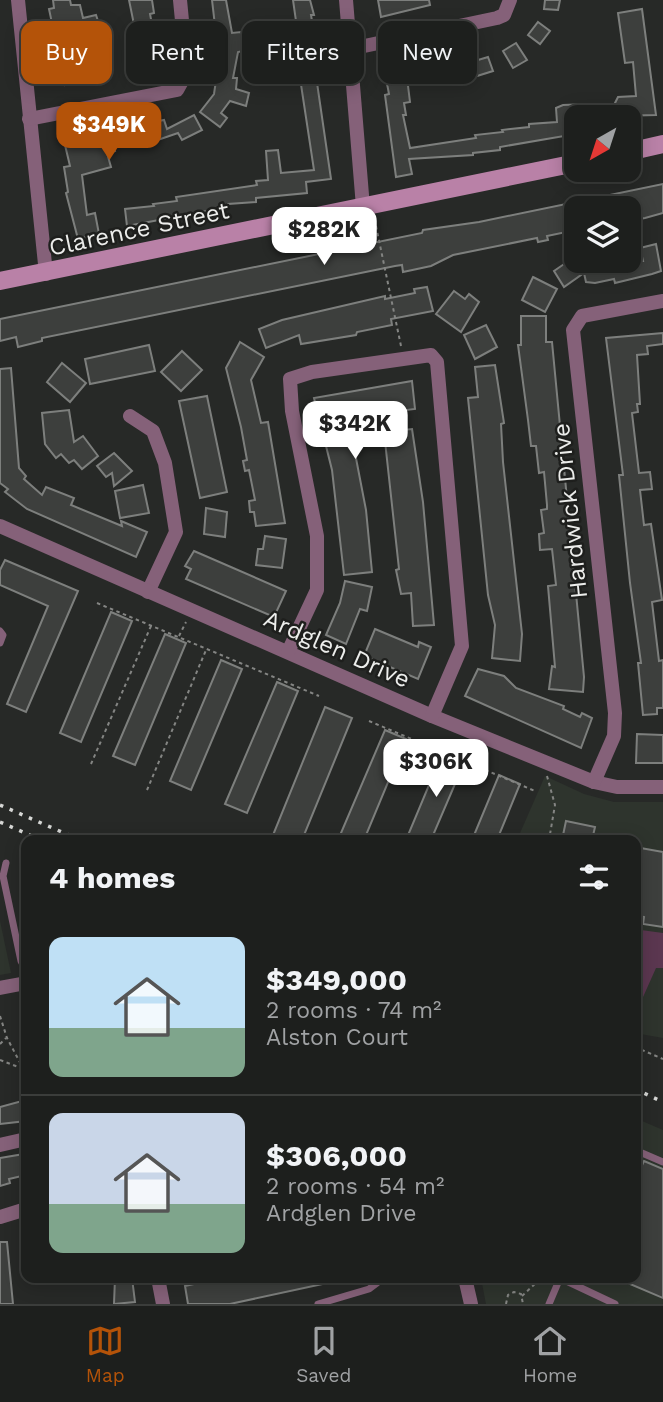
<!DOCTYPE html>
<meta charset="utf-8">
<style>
:root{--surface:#1d1f1d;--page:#252726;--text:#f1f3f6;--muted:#a0a2a4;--line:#3b3d3b;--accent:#b45309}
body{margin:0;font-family:"Work Sans",sans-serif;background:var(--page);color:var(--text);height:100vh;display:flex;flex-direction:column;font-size:26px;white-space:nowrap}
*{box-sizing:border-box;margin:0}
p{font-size:23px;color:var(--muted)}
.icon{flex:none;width:38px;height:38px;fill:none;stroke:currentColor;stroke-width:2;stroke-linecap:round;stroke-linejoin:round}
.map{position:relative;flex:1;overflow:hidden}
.drawer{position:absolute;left:21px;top:835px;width:620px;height:448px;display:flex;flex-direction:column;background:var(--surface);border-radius:14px;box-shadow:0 4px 18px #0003,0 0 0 2px var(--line)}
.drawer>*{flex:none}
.hud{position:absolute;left:21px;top:21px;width:621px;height:63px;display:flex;gap:14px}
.needle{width:46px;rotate:219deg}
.buttons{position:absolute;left:564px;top:105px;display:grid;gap:14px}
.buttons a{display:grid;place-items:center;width:77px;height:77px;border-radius:14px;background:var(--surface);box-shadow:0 4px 18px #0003,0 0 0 2px var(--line);font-size:35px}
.price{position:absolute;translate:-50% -60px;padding:0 16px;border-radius:14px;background:#fff;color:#222;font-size:23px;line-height:46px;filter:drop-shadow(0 2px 4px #0008)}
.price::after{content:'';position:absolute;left:50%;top:42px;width:21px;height:16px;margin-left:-10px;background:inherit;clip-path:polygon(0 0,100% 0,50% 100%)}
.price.selected{background:var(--accent);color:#fff}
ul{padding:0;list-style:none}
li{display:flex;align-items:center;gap:21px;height:175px;padding:0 28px}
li+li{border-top:2px solid var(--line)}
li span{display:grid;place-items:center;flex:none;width:196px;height:140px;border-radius:14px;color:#555}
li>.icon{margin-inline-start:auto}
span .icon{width:84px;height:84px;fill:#fffc;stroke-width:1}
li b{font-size:30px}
h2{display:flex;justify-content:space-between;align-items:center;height:84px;padding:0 28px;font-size:30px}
.tag{padding:0 24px;border-radius:14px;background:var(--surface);box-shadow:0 4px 18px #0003,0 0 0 2px var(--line);font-size:24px;line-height:63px}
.tag.selected{background:var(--accent);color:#fff}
.menu{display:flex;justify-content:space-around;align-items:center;height:98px;border-top:2px solid var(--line);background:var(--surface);font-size:19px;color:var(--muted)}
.menu a{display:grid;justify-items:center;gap:4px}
.menu .selected{color:var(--accent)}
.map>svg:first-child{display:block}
</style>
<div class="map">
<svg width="663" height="1304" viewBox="0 0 663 1304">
<rect width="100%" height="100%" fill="#272927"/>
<g fill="#2e342d">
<polygon points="545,776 584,794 614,802 663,802 663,1038 635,1033 635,840 517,840"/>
<polygon points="0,921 11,973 0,975"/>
<polygon points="635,1118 663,1130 663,1304 486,1304 481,1278 635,1278"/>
</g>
<polygon fill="#5b3750" points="635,922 640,923 641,930 663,933 663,968 656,968 635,1015"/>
<g fill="#3d3f3d" stroke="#7d7f7d" stroke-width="2">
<polygon points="53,0 70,0 71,5 80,5 83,18 96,15 99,24 77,29 84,64 93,62 96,78 65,85 49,9 54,8"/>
<polygon points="129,0 152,0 154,13 150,14 155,40 148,41 153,61 145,63 146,69 133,71 129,52 139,49"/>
<polygon points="212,0 226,0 232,33 241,32 243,51 238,52 233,78 237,78 236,89 249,93 246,106 230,101 221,113 227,118 220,127 200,112 214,94 219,60"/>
<polygon points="293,0 310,0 314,15 311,15 318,57 319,69 315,69 331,179 306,182 307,193 256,198 256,202 228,204 228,207 127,226 125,209 154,206 153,204 177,201 176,197 257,185 256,181 268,180 266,151 278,150 281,173 314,170 300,78 304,77"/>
<polygon points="378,0 429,0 430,5 381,17"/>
<polygon points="545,0 560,0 558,10 544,9"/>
<polygon points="642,9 656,115 576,117 576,134 500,147 500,150 473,153 473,155 409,159 412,174 396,177 385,95 389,94 385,73 394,71 392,65 405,62 410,102 404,103 406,115 403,115 410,148 476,138 475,135 503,132 502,130 529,127 529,124 557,122 556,108 563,105 587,104 588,108 614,105 618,97 636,96 633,62 625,63 618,13"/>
<polygon points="538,22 550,31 540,44 528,35"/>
<polygon points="516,43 527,60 513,68 503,51"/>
<polygon points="488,57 493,71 461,81 460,79 446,80 445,66 468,63"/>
<polygon points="194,115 202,130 182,140 178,133 143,145 114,147 115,151 107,153 111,167 82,175 87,215 95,213 99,234 78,239 66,193 68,192 64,167 70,166 65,145 74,143 73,138 85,135 86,139 119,133 118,129 164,120 167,129"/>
<polygon points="663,184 663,213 645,218 628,221 628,208 576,208 576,230 547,236 548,240 538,242 537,238 453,255 431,266 403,272 402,265 395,266 42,338 42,341 18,347 16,337 0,341 0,319 422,233 423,230 479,222"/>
<polygon points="656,244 661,271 652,274 615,283 614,279 595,283 586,282 584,273 564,287 554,271 567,262 571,267 603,261 643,261 640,248"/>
<polygon points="533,277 557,289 545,312 522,300"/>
<polygon points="427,287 433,311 391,319 392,325 357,332 356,335 301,344 299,335 266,348 259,329 282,320 385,296 385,299 415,293 414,289"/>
<polygon points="454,291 465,299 469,294 479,302 461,332 436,314"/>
<polygon points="521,316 546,316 546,342 552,342 584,677 583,692 549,689 552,666 555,667 548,586 556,585 552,549 540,550 539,534 544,533 541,510 547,509 547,505 544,472 539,473 536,446 531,446 528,420 518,345 521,345"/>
<polygon points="486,325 497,347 475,359 464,335"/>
<polygon points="663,333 663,344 647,346 648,354 637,355 640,404 637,404 638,412 632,413 639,473 650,472 652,489 640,490 644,525 651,524 662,600 652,602 659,661 663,660 663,708 657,708 657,714 643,715 638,663 641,663 630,583 619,475 623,475 606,338"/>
<polygon points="240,342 264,357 251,380 261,423 268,422 285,523 256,526 254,512 250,512 249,501 255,500 249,470 245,471 243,461 247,460 241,427 226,368"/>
<polygon points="149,345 155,371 90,384 85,359"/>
<polygon points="182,351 202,370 181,391 161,372"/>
<polygon points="62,363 86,383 70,402 47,382"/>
<polygon points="495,365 504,423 501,424 503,462 522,634 520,661 492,658 495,625 488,595 468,398 478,397 475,367"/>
<polygon points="11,368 19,468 26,476 24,479 42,495 46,487 74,498 71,505 122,526 121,521 147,532 136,557 27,509 5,492 8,489 0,483 0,369"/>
<polygon points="412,381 415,409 382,413 383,415 349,422 366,510 372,572 344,575 332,470 314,398"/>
<polygon points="207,396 227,492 200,498 179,401"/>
<polygon points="69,410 74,442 83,436 98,456 82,469 74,460 69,463 61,454 56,458 45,444 42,413"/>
<polygon points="412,429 423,502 434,625 413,626 411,593 401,594 396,570 399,569 384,432"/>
<polygon points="114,453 132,471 114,486 112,473 106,477 97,466"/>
<polygon points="143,485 149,513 120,518 115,491"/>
<polygon points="206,508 227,512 225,537 204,534"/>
<polygon points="265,536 286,539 282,568 256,565 258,549 263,549"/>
<polygon points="194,551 286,591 274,617 186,579 191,569 185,566"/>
<polygon points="5,560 78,591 26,712 7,704 48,606 0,585 0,570"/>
<polygon points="345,581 372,587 367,611 360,609 346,644 326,635 340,603"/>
<polygon points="111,612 132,621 81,742 60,733"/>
<polygon points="375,629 418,647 419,642 431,647 418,679 364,656"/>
<polygon points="165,634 186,643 135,765 113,756"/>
<polygon points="221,660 242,669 191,790 170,781"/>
<polygon points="478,669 504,676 516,688 564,706 563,709 580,717 582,713 592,718 581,748 465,696"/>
<polygon points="277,682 298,691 247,813 225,804"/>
<polygon points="325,707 352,718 302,840 271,840"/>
<polygon points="385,730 406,739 364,840 338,840"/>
<polygon points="637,734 663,735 663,763 636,763"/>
<polygon points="442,754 464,763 431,840 406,840"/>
<polygon points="499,775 520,784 497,840 472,840"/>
<polygon points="566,821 595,827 592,840 562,840"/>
<polygon points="635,847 663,852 663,927 643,924 644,917 635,915"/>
<polygon points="22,1101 26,1102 26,1121 0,1124 0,1107"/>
<polygon points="24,1154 26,1175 9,1179 10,1183 0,1186 0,1158"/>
<polygon points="644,1161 663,1169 663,1298 616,1278 635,1278 635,1180"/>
<polygon points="0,1242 7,1242 13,1304 0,1304"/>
<polygon points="115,1278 132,1278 135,1302 114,1304"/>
<polygon points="221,1278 331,1278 332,1282 230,1304 188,1304 185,1286"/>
</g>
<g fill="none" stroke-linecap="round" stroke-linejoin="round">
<g stroke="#848583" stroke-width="2" stroke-dasharray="3.5 3.5" stroke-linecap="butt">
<polyline points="376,226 401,346"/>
<polyline points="97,603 319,696"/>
<polyline points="179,636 186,622"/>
<polyline points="369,721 535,791"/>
<polyline points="91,764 151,626"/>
<polyline points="547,776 555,805 549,840"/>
<polyline points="147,790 206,650"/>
<polyline points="20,916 26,915"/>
<polyline points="0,1016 7,1038 24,1070"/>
<polyline points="0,1044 6,1038"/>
<polyline points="635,1047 663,1059"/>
<polyline points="0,1060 26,1070"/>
<polyline points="531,1278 547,1284"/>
<polyline points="522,1296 538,1281"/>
<polyline points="506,1304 508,1295 514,1292 521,1294 523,1304"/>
</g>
<g stroke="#856179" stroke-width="7">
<polyline points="0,631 3,635 0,643"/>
<polyline points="6,863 3,876 21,961 26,970"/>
<polyline points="635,1150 663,1162"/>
<polyline points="318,1304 369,1289 377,1283 376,1278"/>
<polyline points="549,1304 560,1278 615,1304"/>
</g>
<g stroke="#856179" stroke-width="14">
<polyline points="18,0 46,274"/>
<polyline points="346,0 363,207"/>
<polyline points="350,49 497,18 504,15 510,0"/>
<polyline points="29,119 177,90 187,72 180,0"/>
<polyline points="130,416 153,431 165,463 176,532 148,592"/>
<polyline points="0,526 432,716 594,782 617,787 663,787"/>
<polyline points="288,652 317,590 317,536 292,411 290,379 312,372 431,355 437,362 462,646 432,716"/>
<polyline points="594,782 614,736 615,713 573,330 582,316 663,301"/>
<polyline points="0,988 26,983"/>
<polyline points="0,1145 26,1139"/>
<polyline points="0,1217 26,1209"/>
<polyline points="158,1278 163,1304"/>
<polyline points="465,1278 471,1304"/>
</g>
<g stroke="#b981a7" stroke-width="18">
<polyline points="628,152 663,144"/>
<polyline points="0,281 576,163"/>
</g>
<g stroke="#d6d7d5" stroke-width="3.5" stroke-dasharray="3.5 7" stroke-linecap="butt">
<polyline points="0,805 80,840"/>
<polyline points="0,822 41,840"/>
<polyline points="635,1089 663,1102"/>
</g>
</g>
<g text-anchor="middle" stroke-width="5" stroke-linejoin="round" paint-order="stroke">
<g font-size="24" fill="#ecedeb" stroke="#1e1f1d">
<text transform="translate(139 229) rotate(-12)" y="8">Clarence Street</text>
<text transform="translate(570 511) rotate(-96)" y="8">Hardwick Drive</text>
<text transform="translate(337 649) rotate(24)" y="8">Ardglen Drive</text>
</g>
</g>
</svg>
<div class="buttons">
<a><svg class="needle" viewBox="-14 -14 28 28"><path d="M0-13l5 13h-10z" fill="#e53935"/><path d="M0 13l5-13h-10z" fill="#a0a2a4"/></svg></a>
<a><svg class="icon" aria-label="layers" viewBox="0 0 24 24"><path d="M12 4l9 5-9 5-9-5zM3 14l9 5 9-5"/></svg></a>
</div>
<b class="price selected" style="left:109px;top:162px">$349K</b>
<b class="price" style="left:324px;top:267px">$282K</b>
<b class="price" style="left:355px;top:461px">$342K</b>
<b class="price" style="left:436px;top:799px">$306K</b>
<div class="hud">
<a class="tag selected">Buy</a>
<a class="tag">Rent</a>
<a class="tag">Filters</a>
<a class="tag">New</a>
</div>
<section class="drawer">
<h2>4 homes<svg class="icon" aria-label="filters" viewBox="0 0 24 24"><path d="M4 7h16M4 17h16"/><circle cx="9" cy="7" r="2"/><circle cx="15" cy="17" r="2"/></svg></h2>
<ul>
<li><span style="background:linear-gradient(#bfe0f5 65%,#7fa58c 0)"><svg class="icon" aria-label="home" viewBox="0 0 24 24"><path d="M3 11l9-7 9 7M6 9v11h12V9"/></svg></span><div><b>$349,000</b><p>2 rooms · 74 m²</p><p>Alston Court</p></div></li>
<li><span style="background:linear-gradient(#c9d6e8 65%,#7fa58c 0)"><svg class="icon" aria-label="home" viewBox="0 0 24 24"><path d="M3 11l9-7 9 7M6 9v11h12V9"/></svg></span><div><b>$306,000</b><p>2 rooms · 54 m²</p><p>Ardglen Drive</p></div></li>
</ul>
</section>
</div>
<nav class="menu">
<a class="selected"><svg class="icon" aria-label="map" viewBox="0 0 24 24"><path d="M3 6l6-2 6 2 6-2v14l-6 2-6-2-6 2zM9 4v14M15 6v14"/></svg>Map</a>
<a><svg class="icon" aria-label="saved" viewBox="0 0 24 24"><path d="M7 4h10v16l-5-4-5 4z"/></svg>Saved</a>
<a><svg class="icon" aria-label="home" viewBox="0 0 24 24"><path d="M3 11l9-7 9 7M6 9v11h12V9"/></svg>Home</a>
</nav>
